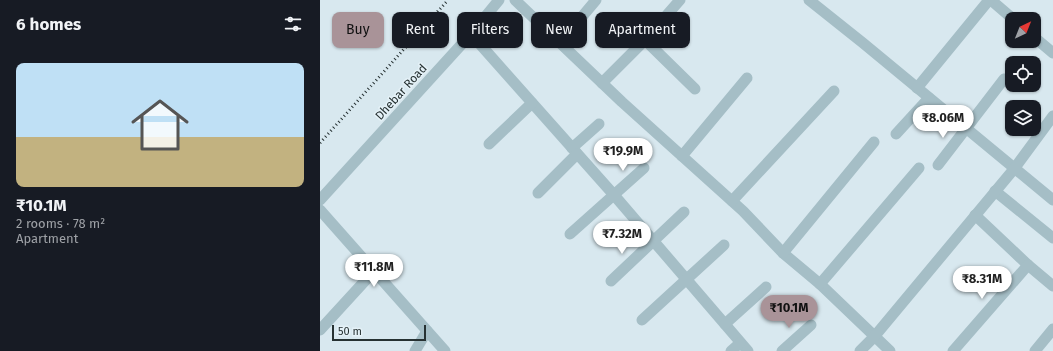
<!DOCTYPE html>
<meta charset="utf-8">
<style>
:root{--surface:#171b24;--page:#242831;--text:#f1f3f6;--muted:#9ea1a6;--accent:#a99398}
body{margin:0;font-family:"Fira Sans",sans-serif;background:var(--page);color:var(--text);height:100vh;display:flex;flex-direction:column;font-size:15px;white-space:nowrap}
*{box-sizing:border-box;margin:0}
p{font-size:13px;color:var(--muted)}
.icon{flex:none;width:22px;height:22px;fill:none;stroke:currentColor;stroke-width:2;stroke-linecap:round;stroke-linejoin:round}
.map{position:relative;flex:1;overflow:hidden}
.drawer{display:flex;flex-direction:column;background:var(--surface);width:320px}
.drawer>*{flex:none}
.banner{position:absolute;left:12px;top:12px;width:380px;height:36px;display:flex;gap:8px}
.needle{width:26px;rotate:43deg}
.tools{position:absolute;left:685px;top:12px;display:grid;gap:8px}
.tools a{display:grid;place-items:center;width:36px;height:36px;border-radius:8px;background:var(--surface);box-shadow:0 1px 3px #0004;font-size:20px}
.scale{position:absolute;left:12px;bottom:10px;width:94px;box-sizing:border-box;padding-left:4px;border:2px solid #263132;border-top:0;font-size:11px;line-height:14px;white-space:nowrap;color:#263132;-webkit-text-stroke:3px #e4f1f7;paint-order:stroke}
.price{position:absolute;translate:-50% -34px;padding:0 9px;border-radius:14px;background:#fff;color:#222;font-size:13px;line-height:26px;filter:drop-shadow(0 1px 2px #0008)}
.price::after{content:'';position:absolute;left:50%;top:24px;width:12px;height:9px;margin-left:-6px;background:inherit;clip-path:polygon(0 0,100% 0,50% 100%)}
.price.selected{background:var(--accent);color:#111}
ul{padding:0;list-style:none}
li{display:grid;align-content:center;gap:8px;height:212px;padding:0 16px}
li span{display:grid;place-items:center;height:124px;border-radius:8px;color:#555}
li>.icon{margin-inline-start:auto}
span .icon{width:72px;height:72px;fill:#fffc;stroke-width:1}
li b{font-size:17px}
h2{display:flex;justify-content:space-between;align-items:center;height:48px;padding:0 16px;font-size:17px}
.tag{padding:0 14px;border-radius:8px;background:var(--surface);box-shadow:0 1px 3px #0004;font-size:14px;line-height:36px}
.tag.selected{background:var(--accent);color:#111}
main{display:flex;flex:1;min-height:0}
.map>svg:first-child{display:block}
</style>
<main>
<section class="drawer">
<h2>6 homes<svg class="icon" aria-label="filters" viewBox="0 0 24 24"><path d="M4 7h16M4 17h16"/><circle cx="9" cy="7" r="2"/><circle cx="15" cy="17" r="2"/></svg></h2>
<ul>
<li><span style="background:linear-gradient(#bfe0f5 60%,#c2b280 0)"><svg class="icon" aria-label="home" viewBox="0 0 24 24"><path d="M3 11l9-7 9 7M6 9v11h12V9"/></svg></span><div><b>₹10.1M</b><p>2 rooms · 78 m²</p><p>Apartment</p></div></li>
</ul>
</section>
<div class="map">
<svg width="733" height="351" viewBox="0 0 733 351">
<rect width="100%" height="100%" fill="#d8e8ef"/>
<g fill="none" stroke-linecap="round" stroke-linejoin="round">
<g stroke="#a5bec6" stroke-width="11">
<polyline points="195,0 302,102 423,211 463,253 500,284 570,351"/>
<polyline points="489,0 543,43 733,200"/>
<polyline points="671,0 693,19"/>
<polyline points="151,34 294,195 428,351"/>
<polyline points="714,37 733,53"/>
<polyline points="325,40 375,89"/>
<polyline points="240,43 276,0"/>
<polyline points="282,83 325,40 360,0"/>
<polyline points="597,88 669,0"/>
<polyline points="576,134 609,98"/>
<polyline points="169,144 212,103"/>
<polyline points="252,148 279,124"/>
<polyline points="362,156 427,78"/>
<polyline points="618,165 684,79"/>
<polyline points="675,191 733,238"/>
<polyline points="218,193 257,154"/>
<polyline points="412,201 514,91"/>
<polyline points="0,210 125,351"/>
<polyline points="655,215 708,265 733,286"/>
<polyline points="250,234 324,168"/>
<polyline points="463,253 554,142"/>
<polyline points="291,281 364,212"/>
<polyline points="500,284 599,168"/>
<polyline points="322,320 404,245"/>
<polyline points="405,324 446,287"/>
<polyline points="0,330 54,271"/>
<polyline points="95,351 107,331"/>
<polyline points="411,351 420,343"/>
<polyline points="462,351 491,325"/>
<polyline points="540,351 554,337 694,169 733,116"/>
<polyline points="633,351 708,265"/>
<polyline points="715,351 733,329"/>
</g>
<polyline stroke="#a5bec6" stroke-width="11" points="0,200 151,34 179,0"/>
<polyline stroke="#263132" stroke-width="3" stroke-dasharray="1 3" stroke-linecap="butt" points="0,143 128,0"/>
</g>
<g text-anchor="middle" stroke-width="3" stroke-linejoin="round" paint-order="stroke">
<g font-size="12" fill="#263132" stroke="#e4f1f7">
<text transform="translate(81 92) rotate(-48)" y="4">Dhebar Road</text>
</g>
</g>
</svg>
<div class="tools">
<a><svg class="needle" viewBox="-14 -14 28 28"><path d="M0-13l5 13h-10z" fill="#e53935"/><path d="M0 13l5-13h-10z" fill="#9ea1a6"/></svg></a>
<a><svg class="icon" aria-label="locate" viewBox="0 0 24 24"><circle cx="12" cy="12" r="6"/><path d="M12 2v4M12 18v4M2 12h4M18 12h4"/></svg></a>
<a><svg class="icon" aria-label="layers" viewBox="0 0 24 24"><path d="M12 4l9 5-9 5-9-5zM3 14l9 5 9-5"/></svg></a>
</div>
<div class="scale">50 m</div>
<b class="price" style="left:623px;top:139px">₹8.06M</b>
<b class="price" style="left:303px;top:172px">₹19.9M</b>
<b class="price" style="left:302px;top:255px">₹7.32M</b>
<b class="price" style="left:54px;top:288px">₹11.8M</b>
<b class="price" style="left:662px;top:300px">₹8.31M</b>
<b class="price selected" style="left:469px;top:329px">₹10.1M</b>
<div class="banner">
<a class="tag selected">Buy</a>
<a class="tag">Rent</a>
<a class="tag">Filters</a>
<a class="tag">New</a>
<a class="tag">Apartment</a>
</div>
</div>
</main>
